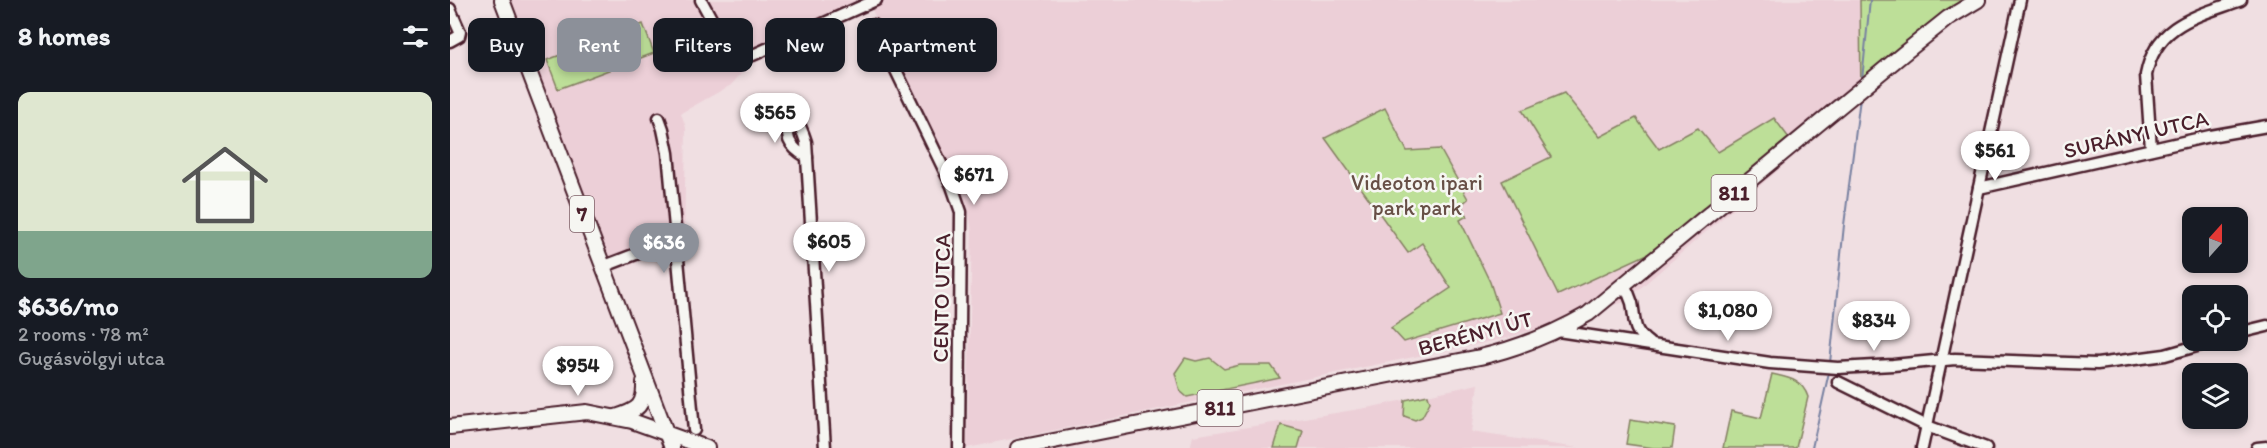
<!DOCTYPE html>
<meta charset="utf-8">
<style>
:root{--surface:#171b24;--page:#242831;--text:#f1f3f6;--muted:#9ea1a6;--accent:#8c9099}
body{margin:0;font-family:Itim,sans-serif;background:var(--page);color:var(--text);height:100vh;display:flex;flex-direction:column;font-size:22px;white-space:nowrap}
*{box-sizing:border-box;margin:0}
p{font-size:20px;color:var(--muted)}
.icon{flex:none;width:33px;height:33px;fill:none;stroke:currentColor;stroke-width:2;stroke-linecap:round;stroke-linejoin:round}
.map{position:relative;flex:1;overflow:hidden}
.panel{display:flex;flex-direction:column;background:var(--surface);width:450px}
.panel>*{flex:none}
.banner{position:absolute;left:18px;top:18px;width:570px;height:54px;display:flex;gap:12px}
.needle{width:39px;rotate:21deg}
.tools{position:absolute;left:1732px;top:207px;display:grid;gap:12px}
.tools a{display:grid;place-items:center;width:66px;height:66px;border-radius:12px;background:var(--surface);box-shadow:0 3px 9px #0003;font-size:30px}
.price{position:absolute;translate:-50% -51px;padding:0 14px;border-radius:21px;background:#fff;color:#222;font-size:20px;line-height:39px;filter:drop-shadow(0 2px 3px #0008)}
.price::after{content:'';position:absolute;left:50%;top:36px;width:18px;height:14px;margin-left:-9px;background:inherit;clip-path:polygon(0 0,100% 0,50% 100%)}
.price.current{background:var(--accent);color:#fff}
ul{padding:0;list-style:none}
li{display:grid;align-content:center;gap:12px;height:318px;padding:0 18px}
li span{display:grid;place-items:center;height:186px;border-radius:12px;color:#555}
li>.icon{margin-inline-start:auto}
span .icon{width:108px;height:108px;fill:#fffc;stroke-width:1}
li b{font-size:26px}
h2{display:flex;justify-content:space-between;align-items:center;height:72px;padding:0 18px;font-size:26px}
.tag{padding:0 21px;border-radius:12px;background:var(--surface);box-shadow:0 3px 9px #0003;font-size:21px;line-height:54px}
.tag.current{background:var(--accent);color:#fff}
main{display:flex;flex:1;min-height:0}
.map>svg:first-child{display:block}
</style>
<main>
<section class="panel">
<h2>8 homes<svg class="icon" aria-label="filters" viewBox="0 0 24 24"><path d="M4 7h16M4 17h16"/><circle cx="9" cy="7" r="2"/><circle cx="15" cy="17" r="2"/></svg></h2>
<ul>
<li><span style="background:linear-gradient(#dfe7d0 75%,#7fa58c 0)"><svg class="icon" aria-label="home" viewBox="0 0 24 24"><path d="M3 11l9-7 9 7M6 9v11h12V9"/></svg></span><div><b>$636/mo</b><p>2 rooms · 78 m²</p><p>Gugásvölgyi utca</p></div></li>
</ul>
</section>
<div class="map">
<svg width="1817" height="448" viewBox="0 0 1817 448">
<rect width="100%" height="100%" fill="#f0dfe2"/>
<filter id="ink" filterUnits="userSpaceOnUse"><feTurbulence type="fractalNoise" baseFrequency=".0167" numOctaves="2"/><feDisplacementMap in="SourceGraphic" scale="12" xChannelSelector="R" yChannelSelector="G"/><feConvolveMatrix kernelMatrix="1 2 1 2 8 2 1 2 1" color-interpolation-filters="sRGB"/></filter>
<g filter="url(#ink)">
<g fill="#eccfd7">
<polygon points="60,0 1410,0 1411,99 1174,302 1057,338 517,448 522,232 518,207 511,188 420,6 308,55 281,85 231,113 236,128 234,245 163,271"/>
<polygon points="1028,384 1021,432 1128,448 740,448 743,436 922,407"/>
</g>
<g fill="#bddf98" stroke="#847f62" stroke-width="1.5">
<polygon points="1410,0 1527,0 1515,8 1411,99"/>
<polygon points="193,24 204,53 108,89 97,60"/>
<polygon points="1114,93 1150,137 1186,118 1209,149 1248,128 1268,152 1324,118 1339,138 1215,246 1108,295 1052,181 1101,157 1072,110"/>
<polygon points="935,108 957,151 990,149 1018,199 1011,205 1017,216 1010,220 1040,282 1050,313 954,342 941,328 1001,288 972,243 958,253 875,138"/>
<polygon points="735,358 746,361 760,358 774,369 790,365 821,365 830,378 737,397 730,391 725,373"/>
<path d="M1322,374c16,4 30,5 36,23l-12,51h-73l8,-37 30,7z"/>
<polygon points="978,395 980,402 972,417 965,420 954,416 955,400"/>
<polygon points="1180,420 1225,427 1222,448 1204,448 1176,444"/>
<polygon points="831,425 853,431 848,448 824,448"/>
</g>
<g fill="none" stroke-linecap="round" stroke-linejoin="round">
<g stroke="#7881a1" stroke-width="2">
<polyline points="1412,80 1420,0"/>
<polyline points="1380,363 1394,225 1410,98"/>
<polyline points="1362,448 1379,372"/>
</g>
<g stroke="#4a1f2b" stroke-width="15">
<g id="minor">
<path d="M251,0l25,46c7,9 15,10 27,9l123,-55"/>
<polyline points="0,9 10,32 9,36 0,41"/>
<polyline points="424,25 502,186 511,212 509,448"/>
<path d="M344,103c1,19 7,22 12,39l19,306"/>
<path d="M344,117c-12,19 -5,30 13,40"/>
<polyline points="209,118 213,129 218,153 244,430"/>
<path d="M1701,149l-5,-74c10,-52 52,-59 95,-75"/>
<polyline points="1529,188 1760,136 1817,126"/>
<polyline points="152,267 225,239"/>
<path d="M1174,284c3,6 6,13 8,19 4,19 -1,26 17,40"/>
<polyline points="1108,331 1320,363 1388,368 1443,365 1505,359 1647,364 1715,355 1768,340"/>
<polyline points="1788,333 1817,326"/>
<polyline points="1388,382 1477,426 1536,448"/>
<polyline points="1472,448 1570,0"/>
<polyline points="1807,448 1817,447"/>
</g>
</g>
<g stroke="#4a1f2b" stroke-width="18">
<g id="major">
<polyline points="52,0 222,448"/>
<path d="M166,417c22,-7 29,-11 28,-35"/>
<polyline points="0,427 137,412 182,421 257,448"/>
<path d="M568,448l462,-91c39,-9 73,-23 108,-43l315,-260 45,-36 30,-18"/>
</g>
</g>
<use href="#minor" stroke="#f6f6f2" stroke-width="10"/>
<use href="#major" stroke="#f6f6f2" stroke-width="14"/>
</g>
</g>
<g text-anchor="middle" stroke-width="5" stroke-linejoin="round" paint-order="stroke">
<g fill="#f6f6f2" stroke="#7e6067" stroke-width="1.5">
<rect x="1261.5" y="175" width="45" height="36" rx="4.5"/>
<rect x="120" y="196" width="24" height="36" rx="4.5"/>
<rect x="747.5" y="390" width="45" height="36" rx="4.5"/>
</g>
<g font-size="21" font-weight="bold" fill="#4a1f2b">
<text x="1284" y="200">811</text>
<text x="132" y="221">7</text>
<text x="770" y="415">811</text>
</g>
<g font-size="22" fill="#4a1f2b" stroke="#f6f6f2">
<text transform="translate(1686 134) rotate(-13)" y="8">SURÁNYI UTCA</text>
<text transform="translate(491 298) rotate(-89)" y="8">CENTO UTCA</text>
<text transform="translate(1025 333) rotate(-15)" y="8">BERÉNYI ÚT</text>
</g>
<g font-size="22" fill="#674f46" stroke="#f6f6f2">
<text x="967" y="190">Videoton ipari<tspan x="967" dy="25">park park</tspan></text>
</g>
</g>
</svg>
<div class="tools">
<a><svg class="needle" viewBox="-14 -14 28 28"><path d="M0-13l5 13h-10z" fill="#e53935"/><path d="M0 13l5-13h-10z" fill="#9ea1a6"/></svg></a>
<a><svg class="icon" aria-label="locate" viewBox="0 0 24 24"><circle cx="12" cy="12" r="6"/><path d="M12 2v4M12 18v4M2 12h4M18 12h4"/></svg></a>
<a><svg class="icon" aria-label="layers" viewBox="0 0 24 24"><path d="M12 4l9 5-9 5-9-5zM3 14l9 5 9-5"/></svg></a>
</div>
<b class="price" style="left:325px;top:144px">$565</b>
<b class="price" style="left:1545px;top:182px">$561</b>
<b class="price" style="left:524px;top:206px">$671</b>
<b class="price" style="left:379px;top:273px">$605</b>
<b class="price current" style="left:214px;top:274px">$636</b>
<b class="price" style="left:1278px;top:342px">$1,080</b>
<b class="price" style="left:1424px;top:352px">$834</b>
<b class="price" style="left:128px;top:397px">$954</b>
<div class="banner">
<a class="tag">Buy</a>
<a class="tag current">Rent</a>
<a class="tag">Filters</a>
<a class="tag">New</a>
<a class="tag">Apartment</a>
</div>
</div>
</main>
